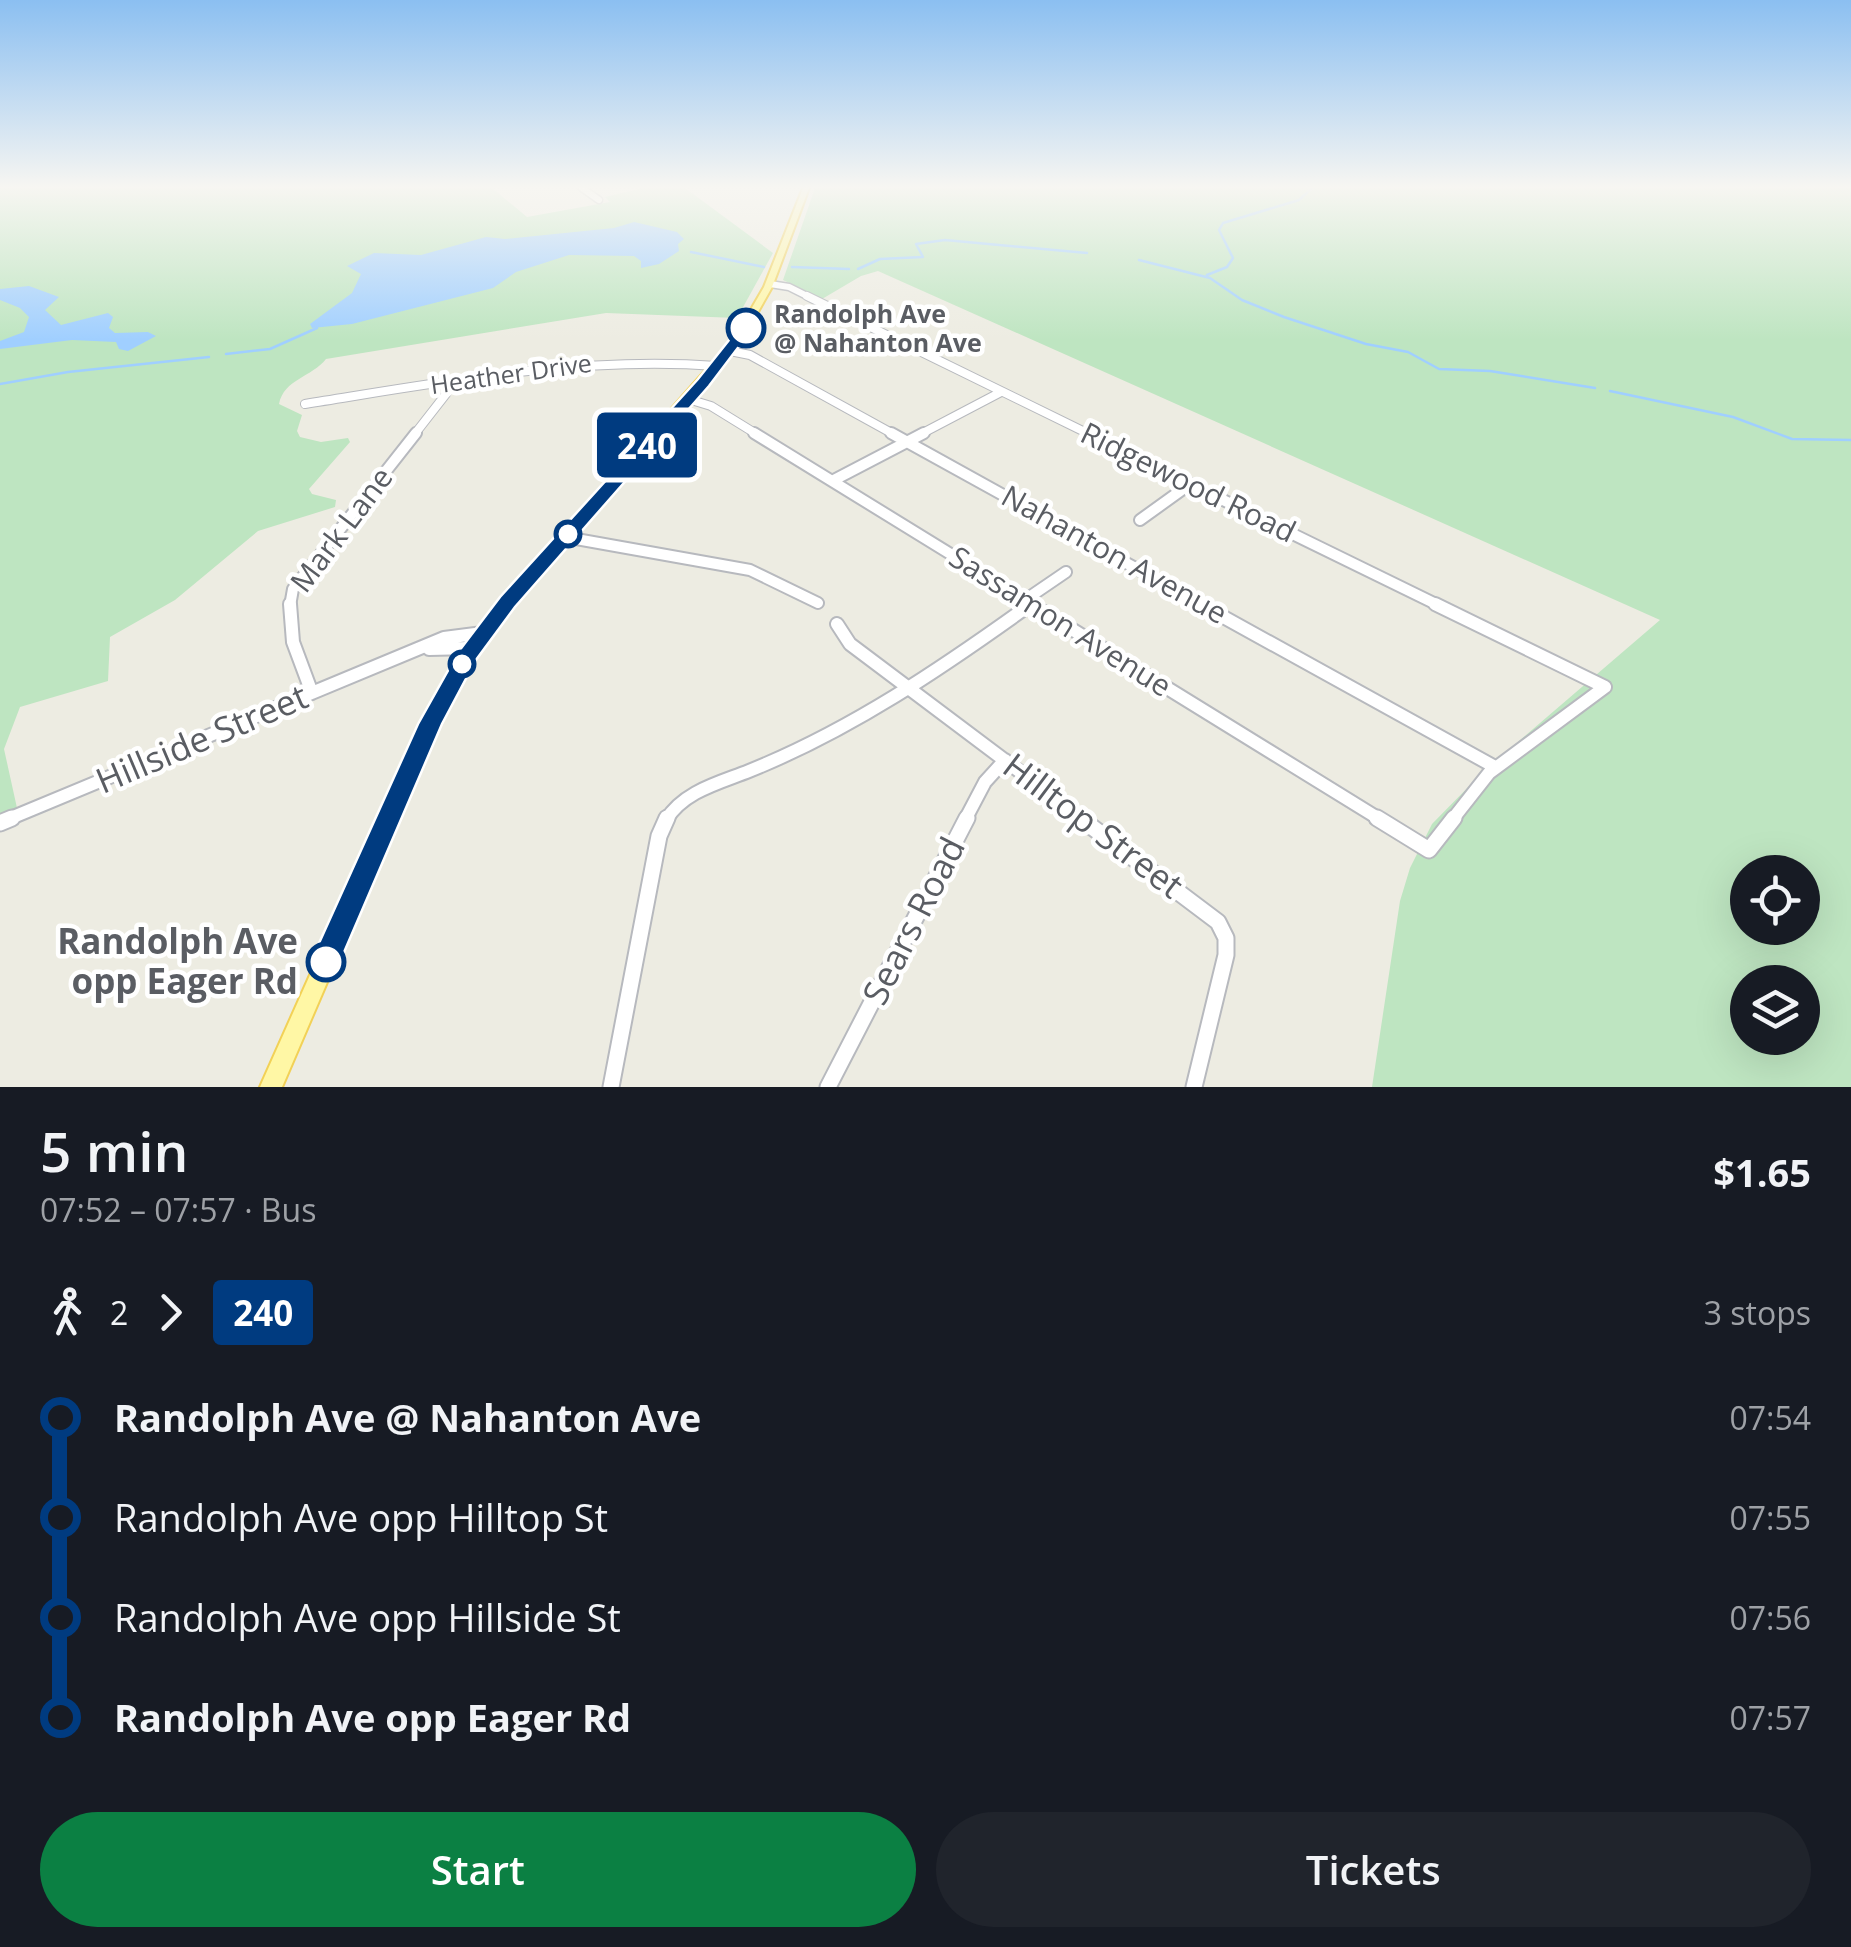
<!DOCTYPE html>
<meta charset="utf-8">
<style>
body{margin:0;font-family:"Open Sans",sans-serif;background:#20242c;color:#f1f3f6;height:100vh;display:flex;flex-direction:column;font-size:38px;white-space:nowrap}
*{box-sizing:border-box;margin:0}
p{font-size:32px;color:#9ea1a6}
.icon{flex:none;width:55px;height:55px;fill:none;stroke:currentColor;stroke-width:2;stroke-linecap:round;stroke-linejoin:round}
.map{position:relative;height:1087px;overflow:hidden}
.panel{display:flex;flex-direction:column;background:#171b24;flex:1}
.panel>*{flex:none}
.badge{padding:0 20px;border-radius:8px;font-size:35px;line-height:65px}
.controls{position:absolute;left:1730px;top:855px;display:grid;gap:20px}
.controls a{display:grid;place-items:center;width:90px;height:90px;border-radius:50%;background:#171b24;box-shadow:0 10px 40px #0002;font-size:50px}
.map>.badge{position:absolute;translate:-50% -50%;box-shadow:0 0 0 5px #fff}
.legs{display:flex;align-items:center;gap:15px;height:110px;padding:0 40px;font-size:32px}
.legs p{margin-inline-start:auto}
.overview{display:flex;align-items:center;justify-content:space-between;height:170px;padding:0 40px}
h1{font-size:55px;font-weight:600;line-height:75px}
.button{display:flex;gap:20px;margin-top:auto;padding:20px 40px}
.button a{flex:1;height:115px;border-radius:60px;background:#0b8043;color:#fff;font-size:40px;font-weight:600;line-height:115px;text-align:center}
.button a+a{background:#20242c;color:#f1f3f6}
ul{padding:0 40px;list-style:none}
li{display:flex;align-items:center;gap:35px;height:100px;font-size:38px}
li i{display:grid;place-items:center;width:15px;height:100%;margin:0 12px;background:currentColor}
li i::after{content:'';width:25px;height:25px;margin:-12px;border:8px solid;border-radius:50%;background:#171b24}
li p{margin-inline-start:auto}
li:first-child i{background:linear-gradient(#0000 50%,currentColor 0)}
li:last-child i{background:linear-gradient(currentColor 50%,#0000 0)}
.map>svg:first-child{display:block}
.green{fill:#bee5c1;fill-rule:evenodd}
.water{fill:#a0cfff}
.lines{fill:none;stroke-linecap:round;stroke-linejoin:round}
.stream{stroke:#a0cfff;stroke-width:2.5}
.minor-far4-casing{stroke:#b7b9be;stroke-width:9}
.minor-far3-casing{stroke:#b7b9be;stroke-width:10}
.minor-far2-casing{stroke:#b7b9be;stroke-width:14}
.minor-far1-casing{stroke:#b7b9be;stroke-width:16}
.minor-casing{stroke:#b7b9be;stroke-width:19}
.major-casing{stroke:#f2d157;stroke-width:4}
.minor-far4{stroke:#fff;stroke-width:6}
.minor-far3{stroke:#fff;stroke-width:8}
.minor-far2{stroke:#fff;stroke-width:10}
.minor-far1{stroke:#fff;stroke-width:12}
.minor{stroke:#fff;stroke-width:15}
.major{fill:#fff7a5;fill-rule:evenodd}
.line-1{fill:#003b80;stroke:#fff;stroke-width:2.5}
.stop-1-dot{fill:#fff;stroke:#003b80;stroke-width:5}
.labels{text-anchor:middle;stroke-width:9;stroke-linejoin:round;paint-order:stroke}
.far-stop-label{font-size:25px;font-weight:bold;fill:#5a5d63;stroke:#fff;text-anchor:start}
.far-street-label{font-size:25px;fill:#5a5d63;stroke:#fff}
.street-label{font-size:30px;fill:#5a5d63;stroke:#fff}
.near-street-label{font-size:35px;fill:#5a5d63;stroke:#fff}
.near-stop-label{font-size:35px;font-weight:bold;fill:#5a5d63;stroke:#fff;text-anchor:end}
</style>
<div class="map">
<svg width="1851" height="1087" viewBox="0 0 1851 1087">
<rect width="100%" height="100%" fill="#edece2"/>
<path class="green" d="M 0,188 L 492,188 L 527,217 L 610,202 L 605,197 L 643,188 L 685,188 L 773,253 L 737,318 L 606,313 L 326,359 C 312,377 284,379 279,404 L 302,415 L 297,431 L 300,437 L 321,442 L 348,438 L 350,442 L 309,489 L 312,494 L 336,500 L 335,507 L 258,531 L 175,600 L 110,637 L 108,681 L 20,707 L 4,749 L 17,808 L 0,815 Z
M 815,188 L 1851,188 L 1851,1087 L 1372,1087 L 1400,901 L 1410,868 L 1432,824 L 1484,771 L 1660,620 L 878,271 L 861,276 L 822,299 L 783,280 ZM 1748,872 L 1802,872 L 1802,928 L 1748,928 ZM 1748,982 L 1802,982 L 1802,1038 L 1748,1038 Z"/>
<path class="water" d="M 634,222 L 677,232 L 684,239 L 678,244 L 679,251 L 659,264 L 641,268 L 641,261 L 634,256 L 569,255 L 516,272 L 493,288 L 352,324 L 312,328 L 310,324 L 352,293 L 361,274 L 347,266 L 374,253 L 421,255 L 486,237 L 505,239 L 614,228 Z
M 29,286 L 59,297 L 45,310 L 61,325 L 108,313 L 113,317 L 109,328 L 115,333 L 148,332 L 156,336 L 128,351 L 119,349 L 116,342 L 72,340 L 0,349 L 0,341 L 24,332 L 29,317 L 20,308 L 0,300 L 0,289 Z"/>
<g class="lines">
<path class="stream" d="M 691,252 L 764,267
M 1139,260 L 1210,278 L 1242,300 L 1284,317 L 1366,344 L 1408,352 L 1439,369 L 1490,371 L 1595,388
M 792,267 L 849,269
M 858,269 L 880,259 L 923,257 L 916,244 L 945,240 L 1087,253
M 1207,275 L 1227,267 L 1233,258 L 1219,230 L 1223,223 L 1299,200 L 1312,188
M 226,354 L 270,349 L 317,328
M 0,384 L 68,372 L 209,357
M 1610,391 L 1733,417 L 1792,439 L 1851,440"/>
<g class="minor-far4-casing">
<path id="minor-far4" d="M 582,188 L 599,200
M 770,284 L 789,287 L 813,299"/>
</g>
<g class="minor-far3-casing">
<path id="minor-far3" d="M 807,296 L 1091,435
M 730,351 L 750,355 L 895,435
M 688,399 L 711,406 L 758,435
M 305,404 C 443,382 577,356 717,366
M 414,435 L 446,394 L 450,382
M 919,435 L 1001,392"/>
</g>
<g class="minor-far2-casing">
<path id="minor-far2" d="M 754,433 L 1035,606
M 891,433 L 1204,606
M 1086,433 L 1440,606
M 832,481 L 924,433
M 1140,520 L 1190,484
M 565,537 L 750,570 L 818,603
M 1025,600 L 1066,572
M 290,606 L 293,589 L 416,433
M 1028,606 L 1031,604"/>
</g>
<g class="minor-far1-casing">
<path id="minor-far1" d="M 290,604 L 293,642 L 312,693
M 1031,604 L 1381,820
M 1200,604 L 1495,767
M 1435,604 L 1605,687 L 1489,773 L 1452,820
M 837,624 L 850,644 L 1084,820
M 429,649 L 472,648
M 6,820 L 444,638 L 483,633
M 666,820 C 684,791 719,783 749,771 C 851,730 942,668 1031,604
M 965,820 L 985,782 L 1005,760"/>
</g>
<g class="minor-casing">
<path id="minor" d="M 1080,818 L 1218,922 L 1226,938 L 1226,955 L 1194,1087
M 1377,818 L 1429,850 L 1454,818
M 0,823 L 12,818
M 611,1087 L 659,836 L 667,818
M 828,1087 L 967,818"/>
</g>
<g class="major-casing">
<path id="major" d="M 803,188 L 809,188 L 772,287 L 742,340 L 499,621 L 465,671 L 438,724 L 282,1087 L 260,1087 L 422,724 L 454,665 L 489,615 L 735,337 L 764,287 Z"/>
</g>
<use href="#minor-far4" class="minor-far4"/>
<use href="#minor-far3" class="minor-far3"/>
<use href="#minor-far2" class="minor-far2"/>
<use href="#minor-far1" class="minor-far1"/>
<use href="#minor" class="minor"/>
<use href="#major" class="major"/>
</g>
<linearGradient id="sky" x2="0" y2="1"><stop stop-color="#8bbff1"/><stop offset="0.55" stop-color="#f7f6f2"/><stop offset="1" stop-color="#f7f6f2" stop-opacity="0"/></linearGradient>
<rect width="1851" height="340" fill="url(#sky)"/>
<path class="line-1" d="M 741,325 L 753,328 L 709,386 L 515,607 L 476,660 L 442,724 L 336,971 L 326,976 L 315,971 L 311,962 L 315,952 L 418,724 L 459,651 L 500,597 L 698,379 Z"/>
<g class="stop-1-dot">
<circle cx="746" cy="328" r="18"/>
<circle cx="568" cy="534" r="12"/>
<circle cx="462" cy="664" r="12"/>
<circle cx="326" cy="962" r="18"/>
</g>
<g class="labels">
<g class="far-stop-label">
<text x="774" y="323">Randolph Ave<tspan x="774" dy="29">@ Nahanton Ave</tspan></text>
</g>
<g class="far-street-label">
<text transform="translate(511 374) rotate(-8)" y="9">Heather Drive</text>
</g>
<g class="street-label">
<text transform="translate(1188 483) rotate(26)" y="10">Ridgewood Road</text>
<text transform="translate(342 530) rotate(-53)" y="10">Mark Lane</text>
<text transform="translate(1114 555) rotate(29)" y="10">Nahanton Avenue</text>
<text transform="translate(1060 622) rotate(32)" y="10">Sassamon Avenue</text>
</g>
<g class="near-street-label">
<text transform="translate(202 739) rotate(-23)" y="12">Hillside Street</text>
<text transform="translate(1093 826) rotate(37)" y="12">Hilltop Street</text>
<text transform="translate(914 921) rotate(-63)" y="12">Sears Road</text>
</g>
<g class="near-stop-label">
<text x="298" y="954">Randolph Ave<tspan x="298" dy="40">opp Eager Rd</tspan></text>
</g>
</g>
</svg>
<div class="controls">
<a><svg class="icon" aria-label="locate" viewBox="0 0 24 24"><circle cx="12" cy="12" r="6"/><path d="M12 2v4M12 18v4M2 12h4M18 12h4"/></svg></a>
<a><svg class="icon" aria-label="layers" viewBox="0 0 24 24"><path d="M12 4l9 5-9 5-9-5zM3 14l9 5 9-5"/></svg></a>
</div>
<b class="badge" style="left:647px;top:445px;background:#003b80;color:#fff">240</b>
</div>
<section class="panel">
<div class="overview"><div><h1>5 min</h1><p>07:52 – 07:57 · Bus</p></div><b>$1.65</b></div>
<div class="legs"><svg class="icon" aria-label="walk" viewBox="0 0 24 24"><circle cx="13" cy="4" r="2"/><path d="M13 8l-2 6 4 7M11 14l-3 7M7 12l3-4h3l4 4"/></svg>2<svg class="icon" aria-label="forward" viewBox="0 0 24 24"><path d="M9 5l7 7-7 7"/></svg><b class="badge" style="background:#003b80;color:#fff">240</b><p>3 stops</p></div>
<ul>
<li><i style="color:#003b80"></i><b>Randolph Ave @ Nahanton Ave</b><p>07:54</p></li>
<li><i style="color:#003b80"></i><span>Randolph Ave opp Hilltop St</span><p>07:55</p></li>
<li><i style="color:#003b80"></i><span>Randolph Ave opp Hillside St</span><p>07:56</p></li>
<li><i style="color:#003b80"></i><b>Randolph Ave opp Eager Rd</b><p>07:57</p></li>
</ul>
<div class="button"><a>Start</a><a>Tickets</a></div>
</section>
